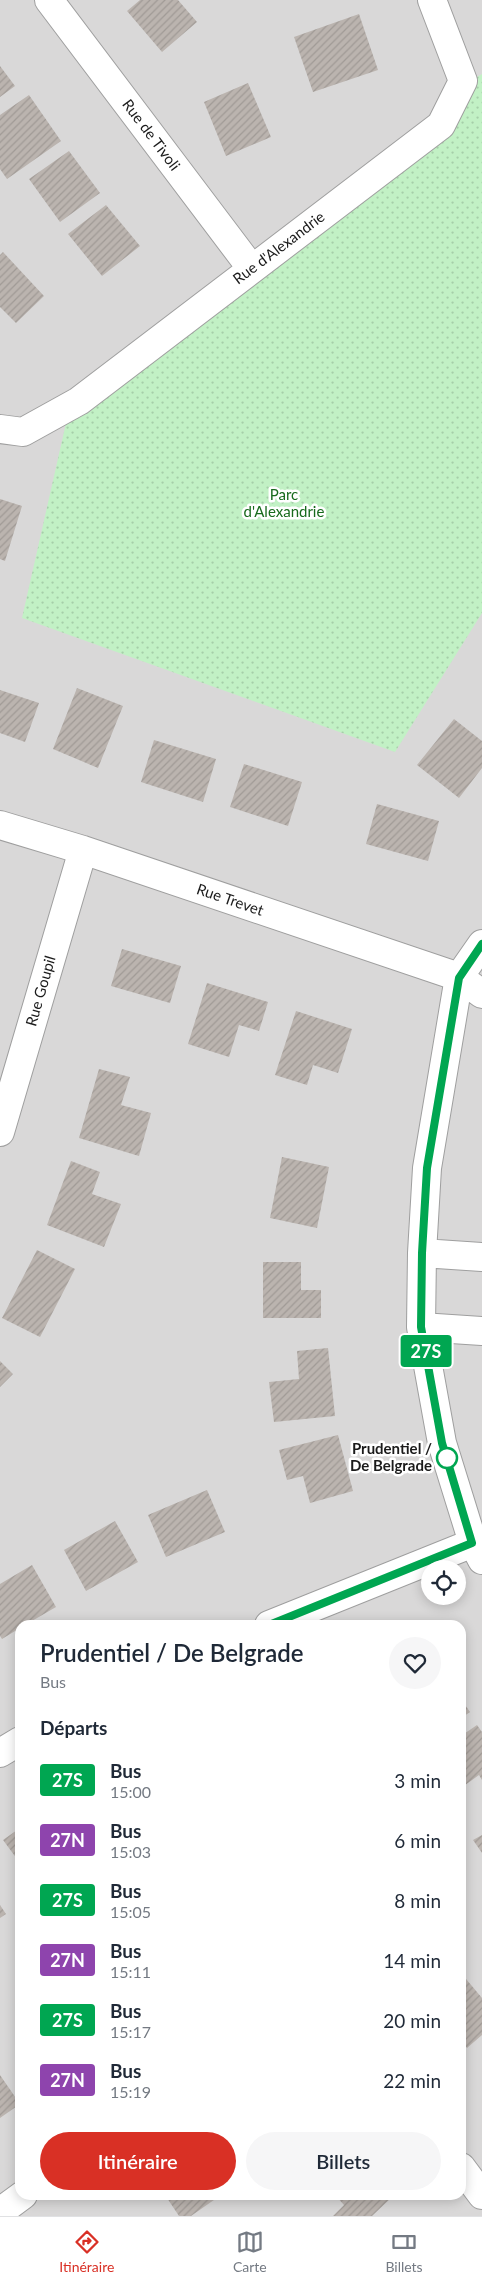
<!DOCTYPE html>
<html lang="fr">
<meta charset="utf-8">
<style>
body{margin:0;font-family:Lato,sans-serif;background:#f6f6f7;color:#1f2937;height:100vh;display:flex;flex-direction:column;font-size:19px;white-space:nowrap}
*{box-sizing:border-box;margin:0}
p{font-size:16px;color:#747a83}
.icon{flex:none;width:28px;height:28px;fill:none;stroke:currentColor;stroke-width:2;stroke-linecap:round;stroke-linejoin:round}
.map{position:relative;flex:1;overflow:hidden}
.details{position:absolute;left:15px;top:1620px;width:451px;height:580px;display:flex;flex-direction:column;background:#fff;border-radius:15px;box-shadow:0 2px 12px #0003}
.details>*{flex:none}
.badge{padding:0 10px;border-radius:4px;font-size:18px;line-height:32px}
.fabs{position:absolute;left:421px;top:1560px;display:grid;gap:10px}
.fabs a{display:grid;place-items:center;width:45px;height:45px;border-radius:50%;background:#fff;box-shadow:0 2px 12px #0003;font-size:25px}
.map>.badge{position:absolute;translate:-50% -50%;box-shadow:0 0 0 2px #fff}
h2{padding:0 25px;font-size:19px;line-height:45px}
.round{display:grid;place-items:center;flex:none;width:52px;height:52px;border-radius:26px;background:#f6f6f7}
.head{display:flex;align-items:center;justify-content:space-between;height:85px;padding:0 25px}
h1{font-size:24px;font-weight:600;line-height:38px}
.button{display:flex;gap:10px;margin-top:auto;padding:10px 25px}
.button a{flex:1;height:58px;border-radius:30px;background:#d93025;color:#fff;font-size:20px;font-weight:600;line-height:58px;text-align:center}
.button a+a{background:#f6f6f7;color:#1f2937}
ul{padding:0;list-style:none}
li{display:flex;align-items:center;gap:15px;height:60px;padding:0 25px}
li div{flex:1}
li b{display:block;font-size:19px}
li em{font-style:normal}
li .badge{min-width:55px;font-weight:700;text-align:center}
.tab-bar{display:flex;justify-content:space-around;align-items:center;height:70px;border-top:1px solid #e0e1e3;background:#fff;font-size:14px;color:#747a83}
.tab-bar a{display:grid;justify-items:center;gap:2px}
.tab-bar .current{color:#d93025}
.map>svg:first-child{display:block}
.residential{fill:#d9d8d8;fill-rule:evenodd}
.park{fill:url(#park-dots)}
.building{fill:url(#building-hatch)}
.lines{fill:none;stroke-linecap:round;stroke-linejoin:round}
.minor-casing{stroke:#9f9f9f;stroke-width:30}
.minor{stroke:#fff;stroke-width:28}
.line-casing{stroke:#fff;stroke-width:11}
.line{stroke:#00a651;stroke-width:8}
.stop-dot{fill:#fff;stroke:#00a651;stroke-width:2.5}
.labels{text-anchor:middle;stroke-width:5;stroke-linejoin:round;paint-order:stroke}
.street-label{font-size:15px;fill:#1b1b1b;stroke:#fff}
.park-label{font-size:15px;fill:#186a1d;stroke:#fff}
.stop-label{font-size:15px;font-weight:bold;fill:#1b1b1b;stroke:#fff;text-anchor:end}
</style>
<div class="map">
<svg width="482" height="2216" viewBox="0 0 482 2216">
<defs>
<pattern id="park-dots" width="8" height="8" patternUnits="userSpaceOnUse" patternTransform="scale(1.25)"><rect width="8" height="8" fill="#c2f1c5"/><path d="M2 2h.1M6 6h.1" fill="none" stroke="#a6cea9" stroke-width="1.8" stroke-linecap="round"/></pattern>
<pattern id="building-hatch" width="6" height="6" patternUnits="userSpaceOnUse" patternTransform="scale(1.25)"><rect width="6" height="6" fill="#bbb4af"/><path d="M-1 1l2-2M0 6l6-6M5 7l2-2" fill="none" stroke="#a09a96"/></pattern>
</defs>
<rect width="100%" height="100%" fill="#ebe8e1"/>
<path class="residential" d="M 0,0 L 482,0 L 482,2216 L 0,2216 ZM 430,1569 L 458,1569 L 458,1596 L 430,1596 ZM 20,1625 L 461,1625 L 461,2195 L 20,2195 Z"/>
<path class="park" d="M 482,74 L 482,613 L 395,752 L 22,618 L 66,423 L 441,135 L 472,80 Z"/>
<path class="building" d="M 140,0 L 178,0 L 197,22 L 162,52 L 127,11 Z
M 359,14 L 378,70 L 313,92 L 294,37 Z
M 0,66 L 15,86 L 0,97 Z
M 248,83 L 271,137 L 226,156 L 204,102 Z
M 29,95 L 61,141 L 7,179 L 0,169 L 0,115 Z
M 69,151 L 100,193 L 60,222 L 29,179 Z
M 106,205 L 140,246 L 102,276 L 68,234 Z
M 3,252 L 44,296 L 16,323 L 0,307 L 0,255 Z
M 0,499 L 22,506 L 5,561 L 0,559 Z
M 77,688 L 123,706 L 98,768 L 53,749 Z
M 0,690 L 39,703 L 25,742 L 0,733 Z
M 454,719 L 482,741 L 482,768 L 459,798 L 417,765 Z
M 154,740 L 216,759 L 203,802 L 141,782 Z
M 244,764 L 302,782 L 288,826 L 230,807 Z
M 377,804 L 439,821 L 428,861 L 366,844 Z
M 122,949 L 181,966 L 170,1003 L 111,986 Z
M 207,983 L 268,1002 L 259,1031 L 239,1025 L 229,1057 L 188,1044 Z
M 296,1011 L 352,1029 L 338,1073 L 313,1065 L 307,1085 L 275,1075 Z
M 99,1069 L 130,1077 L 121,1105 L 151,1113 L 139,1156 L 79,1138 Z
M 282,1157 L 329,1167 L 317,1228 L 270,1218 Z
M 71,1161 L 100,1172 L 92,1194 L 121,1204 L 104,1247 L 47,1225 Z
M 37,1250 L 75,1269 L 40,1337 L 2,1318 Z
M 263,1262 L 301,1262 L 301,1290 L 321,1290 L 321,1318 L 263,1318 Z
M 328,1348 L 335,1416 L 274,1422 L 269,1382 L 299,1379 L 297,1351 Z
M 0,1361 L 13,1374 L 0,1387 Z
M 338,1435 L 353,1491 L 310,1503 L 303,1476 L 287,1480 L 279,1450 Z
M 207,1490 L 225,1532 L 166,1557 L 148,1515 Z
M 115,1521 L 138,1562 L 86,1591 L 64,1550 Z
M 32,1565 L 56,1607 L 25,1625 L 20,1625 L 20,1628 L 2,1639 L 0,1636 L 0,1584 Z
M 461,1699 L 470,1712 L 461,1718 Z
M 477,1725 L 482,1732 L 482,1780 L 479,1775 L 461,1788 L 461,1736 Z
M 20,1828 L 20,1863 L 3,1840 Z
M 482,1835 L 482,1853 L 473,1840 Z
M 0,1905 L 6,1914 L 0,1918 Z
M 461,1973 L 482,1998 L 482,2035 L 467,2048 L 461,2041 Z
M 0,2075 L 20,2104 L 0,2118 Z
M 165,2195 L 221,2195 L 191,2216 L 179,2216 Z
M 335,2195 L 390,2195 L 392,2197 L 372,2216 L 333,2216 L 344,2205 Z"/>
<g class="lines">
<g class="minor-casing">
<path id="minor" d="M 49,0 L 252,269
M 0,429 L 23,432 L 79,401 L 441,125 L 463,81 L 432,0
M 0,825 L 83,850 L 459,977 L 482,994
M 482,944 L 459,977 L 427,1168 L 422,1253 L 421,1327 L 442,1443 L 473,1543 L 482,1560
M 0,1132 L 83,850
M 422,1253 L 482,1257
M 421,1327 L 482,1331
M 269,1625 L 473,1543
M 0,1753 L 20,1741
M 461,2167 L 482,2195
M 0,2212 L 23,2195"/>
</g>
<use href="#minor" class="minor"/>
</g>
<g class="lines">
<g class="line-casing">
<path id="line" d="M 269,1625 L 472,1543 L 442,1443 L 421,1327 L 422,1253 L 427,1168 L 459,978 L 482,944"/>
</g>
<use href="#line" class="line"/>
</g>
<circle class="stop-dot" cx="447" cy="1458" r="10"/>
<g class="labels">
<g class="street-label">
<text transform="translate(151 135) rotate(53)" y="5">Rue de Tivoli</text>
<text transform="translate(279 248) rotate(-37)" y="5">Rue d'Alexandrie</text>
<text transform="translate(230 900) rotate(19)" y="5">Rue Trevet</text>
<text transform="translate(41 991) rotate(-74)" y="5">Rue Goupil</text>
</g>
<g class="park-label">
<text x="284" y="500">Parc<tspan x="284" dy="17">d'Alexandrie</tspan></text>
</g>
<g class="stop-label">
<text x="432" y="1454">Prudentiel /<tspan x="432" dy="17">De Belgrade</tspan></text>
</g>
</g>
</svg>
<div class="fabs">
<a><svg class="icon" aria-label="locate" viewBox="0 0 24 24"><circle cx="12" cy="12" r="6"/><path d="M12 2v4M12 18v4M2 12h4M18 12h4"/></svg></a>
</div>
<b class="badge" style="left:426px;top:1351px;background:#00a651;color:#fff">27S</b>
<section class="details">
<div class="head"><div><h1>Prudentiel / De Belgrade</h1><p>Bus</p></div><a class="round"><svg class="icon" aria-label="heart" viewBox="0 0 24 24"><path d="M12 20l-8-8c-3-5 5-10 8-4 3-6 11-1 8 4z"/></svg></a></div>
<h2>Départs</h2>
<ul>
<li><span class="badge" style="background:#00a651;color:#fff">27S</span><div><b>Bus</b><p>15:00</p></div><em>3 min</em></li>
<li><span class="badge" style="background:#8e44ad;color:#fff">27N</span><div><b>Bus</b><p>15:03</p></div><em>6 min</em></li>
<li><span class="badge" style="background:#00a651;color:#fff">27S</span><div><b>Bus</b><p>15:05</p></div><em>8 min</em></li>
<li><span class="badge" style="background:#8e44ad;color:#fff">27N</span><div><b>Bus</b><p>15:11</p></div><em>14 min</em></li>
<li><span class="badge" style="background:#00a651;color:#fff">27S</span><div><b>Bus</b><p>15:17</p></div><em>20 min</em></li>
<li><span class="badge" style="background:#8e44ad;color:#fff">27N</span><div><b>Bus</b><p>15:19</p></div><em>22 min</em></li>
</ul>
<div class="button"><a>Itinéraire</a><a>Billets</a></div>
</section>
</div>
<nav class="tab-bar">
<a class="current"><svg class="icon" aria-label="directions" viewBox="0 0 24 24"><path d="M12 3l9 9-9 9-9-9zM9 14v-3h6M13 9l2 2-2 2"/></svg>Itinéraire</a>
<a><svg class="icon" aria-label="map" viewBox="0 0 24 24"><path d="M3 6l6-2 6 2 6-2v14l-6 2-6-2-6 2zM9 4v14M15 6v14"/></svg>Carte</a>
<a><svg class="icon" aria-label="tickets" viewBox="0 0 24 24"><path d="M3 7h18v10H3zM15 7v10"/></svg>Billets</a>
</nav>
